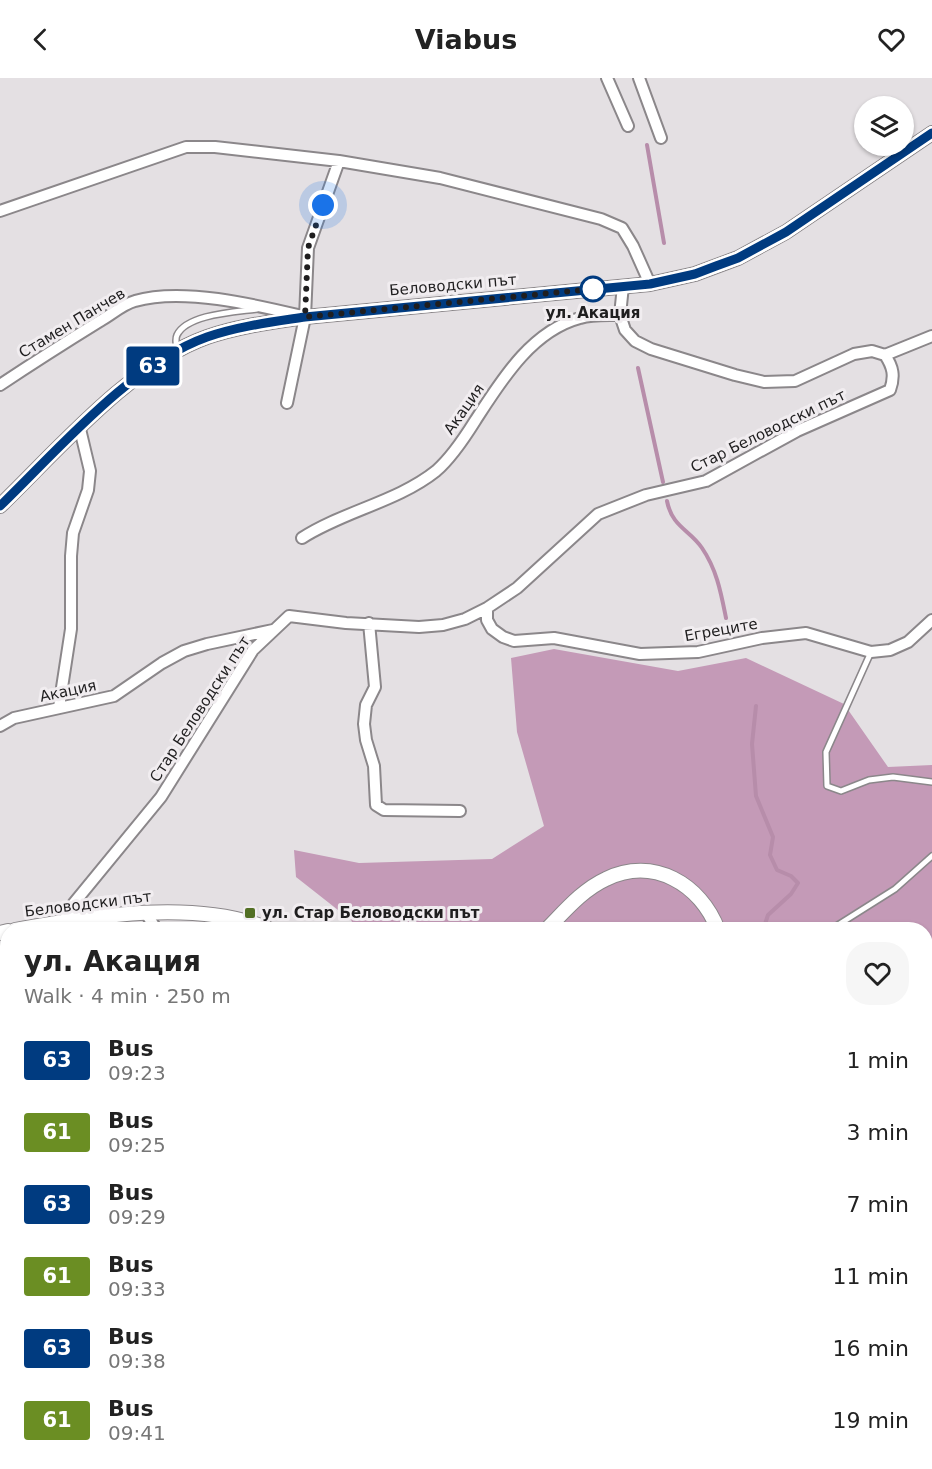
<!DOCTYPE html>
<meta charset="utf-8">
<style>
body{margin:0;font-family:"DejaVu Sans",sans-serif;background:#f6f6f6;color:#222;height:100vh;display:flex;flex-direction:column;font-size:22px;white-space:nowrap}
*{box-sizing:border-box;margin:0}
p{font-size:20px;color:#767676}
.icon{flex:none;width:33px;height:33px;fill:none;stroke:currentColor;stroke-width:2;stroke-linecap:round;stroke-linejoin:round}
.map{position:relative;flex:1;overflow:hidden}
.side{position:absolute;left:0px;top:844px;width:933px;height:548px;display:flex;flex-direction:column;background:#fff;border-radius:24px 24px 0 0;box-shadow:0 2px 4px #0004}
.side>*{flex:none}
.badge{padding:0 12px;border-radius:4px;font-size:21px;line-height:39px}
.controls{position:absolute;left:854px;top:18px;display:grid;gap:12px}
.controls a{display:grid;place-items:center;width:60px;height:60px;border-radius:50%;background:#fff;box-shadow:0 2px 4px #0004;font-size:30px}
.you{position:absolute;width:30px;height:30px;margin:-15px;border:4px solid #fff;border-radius:50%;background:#1a73e8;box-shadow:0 0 0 9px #1a73e833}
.map>.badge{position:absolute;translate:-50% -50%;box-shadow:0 0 0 3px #fff}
.round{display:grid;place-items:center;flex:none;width:63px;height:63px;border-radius:24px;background:#f6f6f6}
.overview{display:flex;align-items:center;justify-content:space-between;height:102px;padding:0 24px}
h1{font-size:28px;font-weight:700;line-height:45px}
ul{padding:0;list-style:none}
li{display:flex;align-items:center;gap:18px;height:72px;padding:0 24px}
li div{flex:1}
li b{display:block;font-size:22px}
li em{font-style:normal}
li .badge{min-width:66px;font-weight:700;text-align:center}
header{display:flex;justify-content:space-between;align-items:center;height:78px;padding:0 24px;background:#fff;font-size:27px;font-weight:700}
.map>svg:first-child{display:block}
.forest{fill:#c49ab7}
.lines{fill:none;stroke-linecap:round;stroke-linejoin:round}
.stream{stroke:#b78daa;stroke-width:4}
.service-casing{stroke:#8b878a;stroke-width:8}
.minor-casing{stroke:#8b878a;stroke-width:14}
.tertiary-casing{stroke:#8b878a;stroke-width:16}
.service{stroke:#fff;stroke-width:5}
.minor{stroke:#fff;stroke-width:10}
.tertiary{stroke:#fff;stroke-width:14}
.line-casing{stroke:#fff;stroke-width:14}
.line{stroke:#003b80;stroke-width:9}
.walk{stroke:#1f1e1f;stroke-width:6;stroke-dasharray:0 10.8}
.stop-dot{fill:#fff;stroke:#003b80;stroke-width:3}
.poi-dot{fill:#526f24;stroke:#f1edf0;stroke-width:2}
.labels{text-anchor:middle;stroke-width:6;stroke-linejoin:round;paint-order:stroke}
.street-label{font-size:15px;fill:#1f1e1f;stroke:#f1edf0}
.stop-label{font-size:15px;font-weight:bold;fill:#1f1e1f;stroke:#f1edf0}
.poi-label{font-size:15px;font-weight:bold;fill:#1f1e1f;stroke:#f1edf0;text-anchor:start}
</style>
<header><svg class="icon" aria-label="back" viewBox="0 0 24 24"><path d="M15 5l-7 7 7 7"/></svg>Viabus<svg class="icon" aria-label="heart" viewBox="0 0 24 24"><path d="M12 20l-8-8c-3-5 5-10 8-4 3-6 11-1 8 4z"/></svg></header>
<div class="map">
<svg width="932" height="1391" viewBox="0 0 932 1391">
<rect width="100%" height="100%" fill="#e4e0e3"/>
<path class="forest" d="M 554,571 L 678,593 L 746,580 L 844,626 L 888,689 L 932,687 L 932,1391 L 147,1391 L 141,1385 L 926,1384 L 926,852 L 348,852 L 352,843 L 296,799 L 294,772 L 359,785 L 492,781 L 544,748 L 517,654 L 511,580 Z"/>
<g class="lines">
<path class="stream" d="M 647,67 L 664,165
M 638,290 L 663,404
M 667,423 C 672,449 690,452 702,470 C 717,492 721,515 726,540
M 756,628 L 752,666 L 756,718 L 773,759 L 770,777 L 777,792 L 791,798 L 798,805 L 791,816 L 768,837 L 763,852
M 811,1384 L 812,1391"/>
<g class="service-casing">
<path id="service" d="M 177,271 C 176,266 175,261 177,257 C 187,236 236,234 257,231
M 871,574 L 826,674 L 827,708 L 841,713 L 869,702 L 893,699 L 932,704
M 830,852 L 895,811 L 932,778"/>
</g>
<g class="minor-casing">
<path id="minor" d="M 607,0 L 628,48
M 639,0 L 661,60
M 0,133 L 186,69 L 215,69 L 339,83 L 440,100 L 601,141 L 622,150 L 633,168 L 650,206
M 885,277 L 932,258
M 0,307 C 33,285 66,264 100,243 C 111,237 123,226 135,223 C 182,209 256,227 302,238
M 287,325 L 305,239 L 308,170 L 339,83
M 302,460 C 344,433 397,424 436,393 C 451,380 465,359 475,343 C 501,303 531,253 580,240 C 592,236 608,237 620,237 L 623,208
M 487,530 L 487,542 L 492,551 L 503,559 L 514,563 L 554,560 L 640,576 L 698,574 L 762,560 L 806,555 L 871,574 L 890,572 L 908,564 L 932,542
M 369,545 L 375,609 L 366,627 L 364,646 L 366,662 L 374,688 L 376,727 L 384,732 L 460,733
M 59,629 L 71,551 L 71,478 L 73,455 L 88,412 L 90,393 L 80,351
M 0,648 L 14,640 L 114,618 L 162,585 L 184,573 L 207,566 L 273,552
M 145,834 L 157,852
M 59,852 L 74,825 L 161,719 L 253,572 L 289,538 L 346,545 L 419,549 L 443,547 L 465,541 L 487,530 L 517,510 L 598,436 L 646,417 L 706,403 L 797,353 L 890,312 C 895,298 893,289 885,277 L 872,273 L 854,276 L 795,303 L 764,304 L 735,297 L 651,271 L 635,263 L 625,252 L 620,237
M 0,940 L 8,932
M 0,1072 L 8,1088"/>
</g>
<g class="tertiary-casing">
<path id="tertiary" d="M 0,428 C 58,372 131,286 207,259 C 239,248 272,244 305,239 L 650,206 L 695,196 L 738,180 L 786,154 L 932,55
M 15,852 C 92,838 197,820 271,852
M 546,852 C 564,834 582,812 606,801 C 653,778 701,806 718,852
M 0,855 L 8,853
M 0,1291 L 8,1285"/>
</g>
<use href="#service" class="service"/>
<use href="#minor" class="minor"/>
<use href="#tertiary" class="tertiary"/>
</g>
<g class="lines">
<g class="line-casing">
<path id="line" d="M 0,428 C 58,372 131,286 207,259 C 239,248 272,244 305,239 L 650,206 L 695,196 L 716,188 L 738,180 L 786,154 L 932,55"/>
</g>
<use href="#line" class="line"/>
<path class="walk" d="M 323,127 L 308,170 L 305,239 L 603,210 L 593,211"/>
</g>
<circle class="stop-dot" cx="593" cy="211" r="12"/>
<rect class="poi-dot" x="244" y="829" width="12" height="12" rx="3"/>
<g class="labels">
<g class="street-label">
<text transform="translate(453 207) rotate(-5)" y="5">Беловодски път</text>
<text transform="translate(72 245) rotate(-31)" y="5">Стамен Панчев</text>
<text transform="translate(464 331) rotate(-55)" y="5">Акация</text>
<text transform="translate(768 353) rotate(-26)" y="5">Стар Беловодски път</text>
<text transform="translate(721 552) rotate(-10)" y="5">Егреците</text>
<text transform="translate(68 613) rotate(-12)" y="5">Акация</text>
<text transform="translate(200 631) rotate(-57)" y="5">Стар Беловодски път</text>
<text transform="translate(88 826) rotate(-7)" y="5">Беловодски път</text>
</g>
<g class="stop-label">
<text x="593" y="240">ул. Акация</text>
</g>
<g class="poi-label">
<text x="262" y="840">ул. Стар Беловодски път</text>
</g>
</g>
</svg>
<div class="controls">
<a><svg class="icon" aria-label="layers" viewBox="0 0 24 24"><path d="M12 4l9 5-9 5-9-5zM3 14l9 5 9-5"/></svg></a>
</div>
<div class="you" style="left:323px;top:127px"></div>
<b class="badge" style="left:153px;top:288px;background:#003b80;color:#fff">63</b>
<section class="side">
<div class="overview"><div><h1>ул. Акация</h1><p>Walk · 4 min · 250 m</p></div><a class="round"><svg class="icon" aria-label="heart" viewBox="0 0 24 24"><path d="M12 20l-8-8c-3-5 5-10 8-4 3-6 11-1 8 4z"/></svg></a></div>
<ul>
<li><span class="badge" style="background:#003b80;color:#fff">63</span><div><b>Bus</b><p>09:23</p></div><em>1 min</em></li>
<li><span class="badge" style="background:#6b8e23;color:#fff">61</span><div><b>Bus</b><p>09:25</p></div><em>3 min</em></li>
<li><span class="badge" style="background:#003b80;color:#fff">63</span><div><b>Bus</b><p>09:29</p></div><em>7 min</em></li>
<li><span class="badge" style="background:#6b8e23;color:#fff">61</span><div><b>Bus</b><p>09:33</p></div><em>11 min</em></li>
<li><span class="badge" style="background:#003b80;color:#fff">63</span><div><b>Bus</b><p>09:38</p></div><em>16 min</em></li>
<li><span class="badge" style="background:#6b8e23;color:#fff">61</span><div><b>Bus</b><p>09:41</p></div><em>19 min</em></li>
</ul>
</section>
</div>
